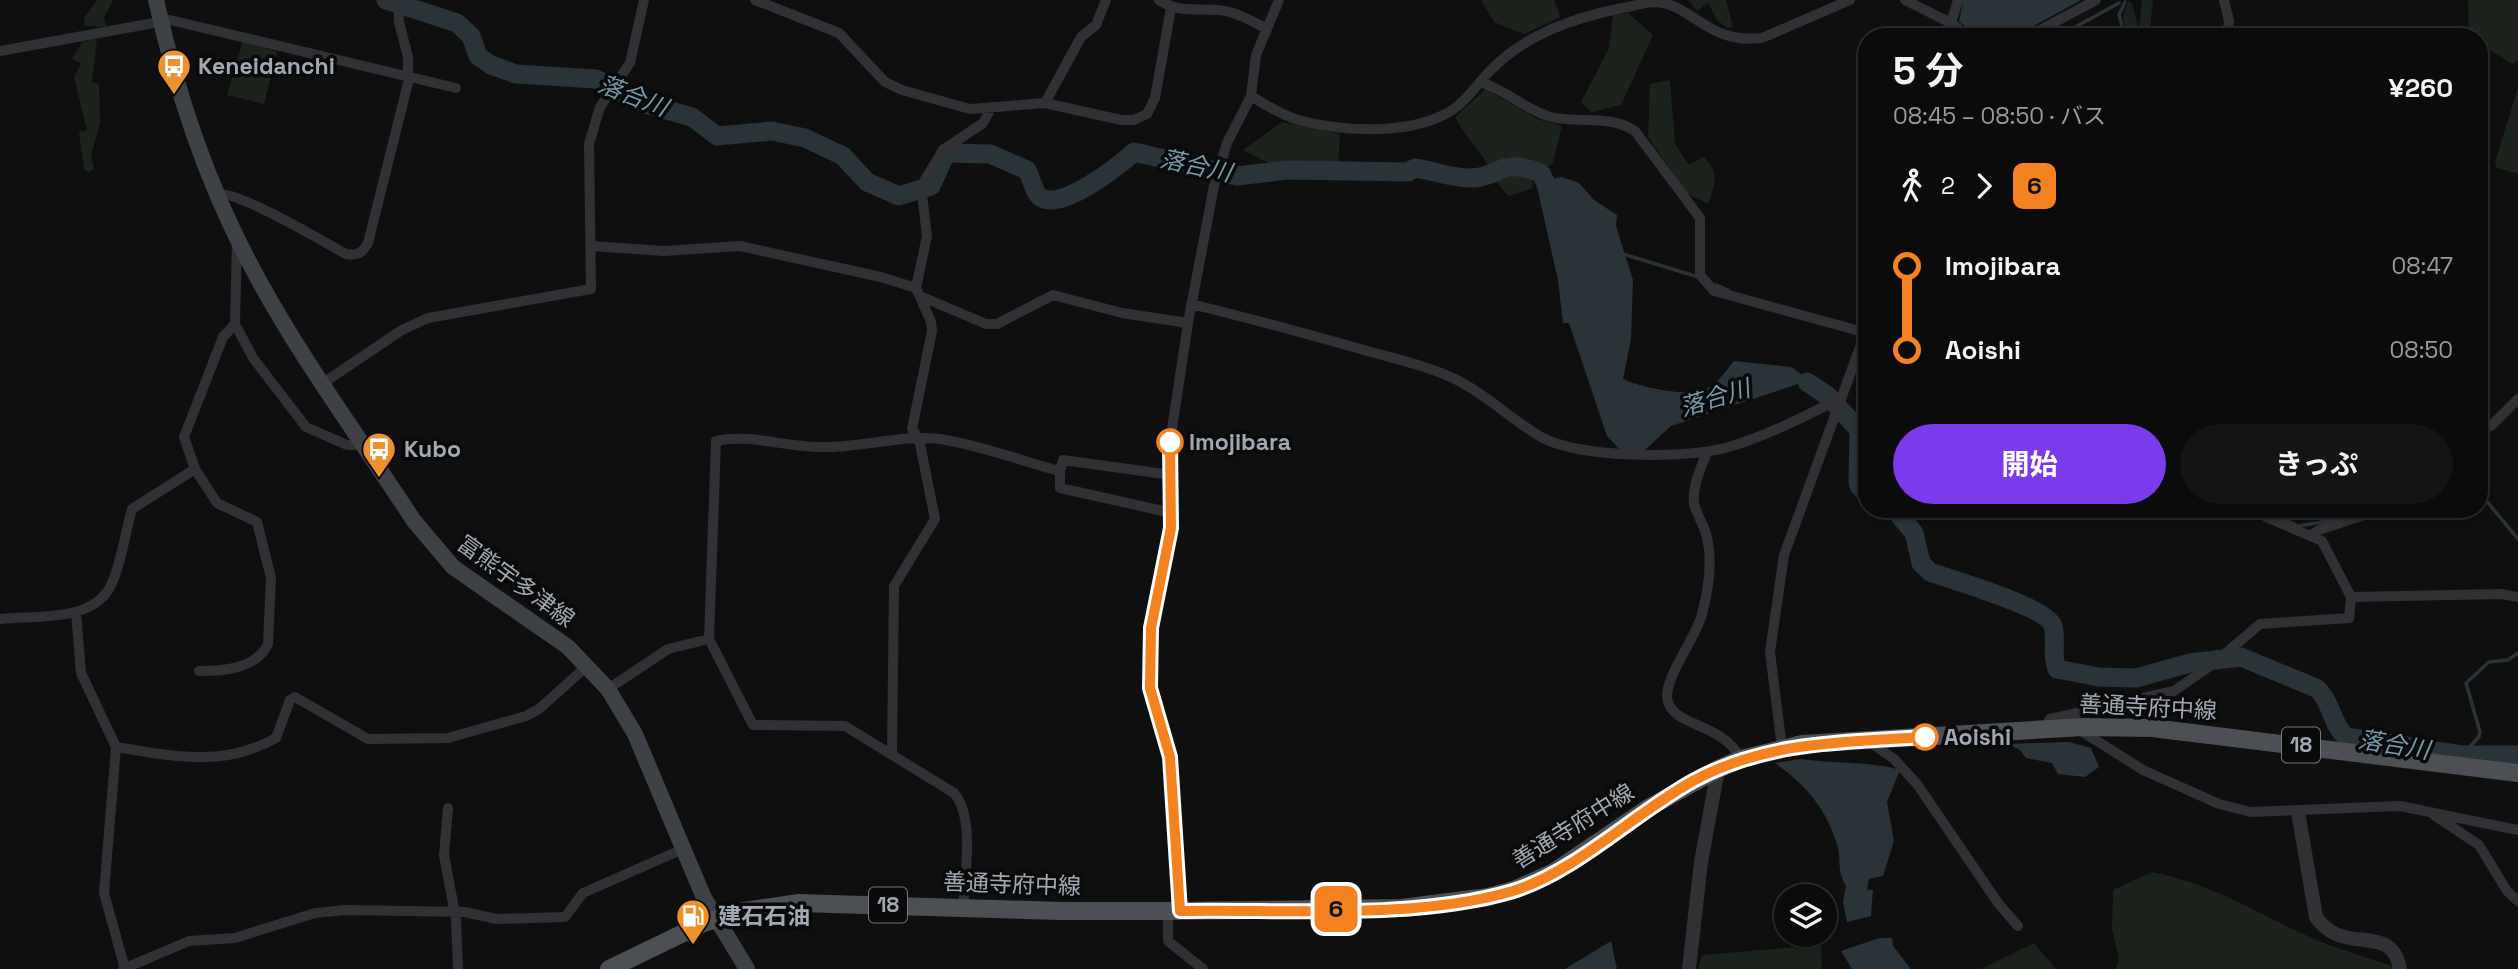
<!DOCTYPE html>
<html lang="ja">
<meta charset="utf-8">
<style>
body{margin:0;font-family:"Space Grotesk","Noto Sans JP",sans-serif;background:#141415;color:#f1f3f6;height:100vh;display:flex;flex-direction:column;font-size:26px;white-space:nowrap}
*{box-sizing:border-box;margin:0}
p{font-size:23px;color:#9a9b9d}
.icon{flex:none;width:38px;height:38px;fill:none;stroke:currentColor;stroke-width:2;stroke-linecap:round;stroke-linejoin:round}
.map{position:relative;flex:1;overflow:hidden}
.details{position:absolute;left:1858px;top:28px;width:630px;height:490px;display:flex;flex-direction:column;background:#0b0b0c;border-radius:28px;box-shadow:0 2px 5px #0004,0 0 0 2px #2b2b2d}
.details>*{flex:none}
.badge{padding:0 14px;border-radius:10px;font-size:24px;line-height:46px}
.fabs{position:absolute;left:1774px;top:884px;display:grid;gap:14px}
.fabs a{display:grid;place-items:center;width:63px;height:63px;border-radius:50%;background:#0b0b0c;box-shadow:0 2px 5px #0004,0 0 0 2px #2b2b2d;font-size:35px}
.map>.badge{position:absolute;translate:-50% -50%;box-shadow:0 0 0 4px #fff}
.legs{display:flex;align-items:center;gap:10px;height:77px;padding:0 35px;font-size:23px}
.legs p{margin-inline-start:auto}
.overview{display:flex;align-items:center;justify-content:space-between;height:119px;padding:0 35px}
h1{font-size:38px;font-weight:700;line-height:52px}
.cta{display:flex;gap:14px;margin-top:auto;padding:14px 35px}
.cta a{flex:1;height:80px;border-radius:42px;background:#7c3aed;color:#fff;font-size:28px;font-weight:700;line-height:80px;text-align:center}
.cta a+a{background:#141415;color:#f1f3f6}
ul{padding:0 35px;list-style:none}
li{display:flex;align-items:center;gap:24px;height:84px;font-size:26px}
li i{display:grid;place-items:center;width:10px;height:100%;margin:0 9px;background:currentColor}
li i::after{content:'';width:18px;height:18px;margin:-9px;border:5px solid;border-radius:50%;background:#0b0b0c}
li p{margin-inline-start:auto}
li:first-child i{background:linear-gradient(#0000 50%,currentColor 0)}
li:last-child i{background:linear-gradient(currentColor 50%,#0000 0)}
.map>svg:first-child{display:block}
.green{fill:#1b231c}
.water{fill:#293338}
.lines{fill:none;stroke-linecap:round;stroke-linejoin:round}
.stream{stroke:#293338;stroke-width:3.5}
.river{stroke:#293338;stroke-width:19}
.minor{stroke:#303135;stroke-width:10}
.tertiary{stroke:#303135;stroke-width:14}
.secondary{stroke:#3e4145;stroke-width:16}
.primary{stroke:#4c4f54;stroke-width:18}
.line-1-casing{stroke:#fff;stroke-width:16}
.line-1{stroke:#f58220;stroke-width:10}
.stop-1-dot{fill:#fff;stroke:#f58220;stroke-width:3.5}
.labels{text-anchor:middle;stroke-width:7;stroke-linejoin:round;paint-order:stroke}
.shield{fill:#0a0a0b;stroke:#73797f;stroke-width:2}
.shield-label{font-size:21px;font-weight:bold;fill:#a0a8b1}
.poi-label{font-size:23px;font-weight:bold;fill:#a0a8b1;stroke:#0a0a0b;text-anchor:start}
.stop-label{font-size:23px;font-weight:bold;fill:#a0a8b1;stroke:#0a0a0b;text-anchor:start}
.street-label{font-size:23px;fill:#a0a8b1;stroke:#0a0a0b}
.water-label{font-size:24px;font-style:italic;fill:#779aac;stroke:#0a0a0b}
</style>
<div class="map">
<svg width="2518" height="969" viewBox="0 0 2518 969">
<rect width="100%" height="100%" fill="#0f0f10"/>
<path class="green" d="M 97,0 L 113,0 L 104,17 L 106,27 L 85,26 L 84,18 Z
M 1481,0 L 1554,0 L 1560,17 L 1524,34 L 1494,22 Z
M 1688,0 L 1726,0 L 1733,27 L 1727,28 L 1717,20 L 1708,3 L 1697,11 Z
M 2142,0 L 2153,0 L 2150,30 L 2145,37 L 2127,37 L 2123,16 L 2128,1 L 2132,4 L 2139,30 Z
M 2468,0 L 2518,0 L 2518,60 L 2512,64 L 2480,44 L 2480,37 L 2469,37 Z
M 1628,13 L 1653,35 L 1621,105 L 1591,112 L 1581,102 L 1609,48 L 1613,15 Z
M 97,39 L 92,82 L 99,84 L 100,123 L 91,155 L 94,169 L 89,172 L 84,169 L 79,132 L 87,130 L 74,77 L 81,63 L 72,59 L 82,42 Z
M 243,41 L 277,52 L 264,104 L 227,95 Z
M 1670,80 L 1675,144 L 1689,165 L 1704,157 C 1720,173 1715,184 1708,204 L 1686,193 L 1648,137 L 1650,84 Z
M 2518,88 L 2518,174 L 2497,168 L 2495,162 Z
M 1486,89 L 1537,119 L 1562,126 L 1552,165 L 1543,167 L 1532,179 L 1533,188 L 1509,196 C 1493,181 1492,171 1481,154 C 1471,141 1463,132 1455,117 Z
M 1282,122 L 1340,134 L 1338,166 L 1273,165 L 1243,150 Z
M 2152,872 C 2217,885 2261,916 2319,941 C 2346,952 2374,959 2400,969 L 2116,969 L 2119,957 L 2112,929 L 2113,890 Z
M 2034,943 L 2056,969 L 1981,969 Z
M 1821,945 L 1822,969 L 1698,969 L 1702,955 Z"/>
<path class="water" d="M 1963,0 L 2081,0 L 2014,37 L 1981,37 L 1959,22 Z
M 1543,172 L 1551,179 L 1562,177 L 1579,183 L 1594,200 L 1617,215 L 1616,226 L 1633,280 L 1631,339 L 1623,379 C 1639,387 1691,398 1706,389 C 1718,383 1725,372 1734,361 L 1791,367 L 1831,395 L 1820,403 L 1805,386 L 1798,384 L 1671,426 L 1645,450 L 1620,450 L 1607,436 L 1569,323 L 1563,323 L 1558,280 L 1535,178 Z
M 2069,742 L 2091,748 L 2099,767 L 2085,777 L 2058,774 L 2052,763 L 2026,758 L 2019,749 L 2004,744 Z
M 1801,759 C 1831,764 1873,761 1900,770 L 1887,802 L 1894,841 L 1883,876 L 1869,879 L 1867,890 L 1873,890 L 1871,916 L 1847,922 L 1843,902 L 1846,886 C 1836,868 1842,862 1837,844 C 1826,808 1805,784 1775,763 Z
M 1879,938 L 1892,938 L 1893,946 L 1911,969 L 1852,969 L 1841,951 Z
M 1611,941 L 1617,969 L 1565,969 Z"/>
<g class="lines">
<path class="stream" d="M 2125,2 L 2119,15 L 2125,37
M 2057,37 L 2119,3
M 1623,254 L 1695,276
M 1716,285 L 1728,290
M 1857,326 L 1861,327 L 1867,313
M 1859,430 L 1867,428
M 2480,493 L 2518,539
M 2277,517 L 2299,526 L 2333,520
M 2462,755 L 2479,737 L 2480,732 L 2466,683 L 2489,662 L 2508,660 L 2518,653"/>
<path class="river" d="M 386,0 L 457,23 L 471,36 L 478,56 L 491,65 L 516,74 L 596,79 L 642,103 L 692,117 L 717,136 L 772,131 L 805,138 L 843,156 L 867,182 L 899,196 L 931,186 L 946,153 L 990,154 L 1027,170 C 1031,177 1033,189 1038,195 C 1056,216 1120,165 1134,152 L 1237,176 L 1288,170 L 1408,172 L 1415,168 C 1432,170 1454,179 1471,178 C 1503,177 1498,157 1541,173 L 1551,195
M 1807,382 L 1828,396 L 1859,430 L 1858,481 L 1859,486 L 1867,494
M 1894,509 L 1914,533 L 1921,563 L 1930,572 C 1952,580 2047,607 2053,626 C 2057,641 2051,655 2057,669 L 2099,677 L 2136,678 L 2190,663 L 2241,657 L 2316,688 C 2332,701 2331,724 2346,737 L 2462,755 L 2518,755"/>
<path class="minor" d="M 755,0 L 839,33 L 885,82 L 902,90 L 970,109 L 1045,103 L 1121,120 L 1134,120 L 1147,114 L 1155,98 L 1171,8
M 1159,0 C 1178,13 1197,8 1218,10 C 1234,11 1252,21 1265,28
M 1905,0 L 1951,23 L 1969,37
M 2224,0 L 2229,21 L 2227,37
M 1951,23 L 1958,0
M 2027,37 L 2096,0
M 0,51 L 170,20 L 456,88
M 1483,83 C 1507,91 1526,110 1551,117 C 1580,124 1609,114 1635,131 L 1700,218 L 1700,275 L 1714,291 L 1867,333
M 1251,96 C 1266,105 1281,115 1298,120 C 1344,132 1413,136 1454,109 C 1469,98 1477,84 1490,71 C 1526,34 1573,18 1622,8 C 1632,7 1644,2 1654,2 C 1692,3 1707,45 1762,38 L 1850,0
M 1045,103 L 1081,37 L 1096,25 L 1106,0
M 217,194 C 239,191 322,241 346,254 C 358,256 362,253 368,243 L 408,83 L 408,57 L 399,22 L 398,0
M 237,239 L 235,324 L 253,358 L 306,427 L 347,445 L 355,445 L 359,438
M 592,246 L 664,251 L 740,246 L 881,277 L 916,288
M 920,296 L 986,324 L 997,324 L 1053,295 L 1122,313 L 1188,323
M 1191,304 C 1252,319 1312,335 1371,352 C 1400,360 1431,367 1457,380 C 1487,395 1512,420 1541,437 C 1580,458 1682,459 1725,448 C 1765,437 1805,417 1842,397
M 323,383 L 402,330 L 428,318 L 591,289 L 589,144 L 600,107 L 630,63 L 644,0
M 2480,431 L 2492,425 L 2518,399
M 1707,452 C 1701,468 1692,486 1694,503 C 1696,514 1703,523 1706,534 C 1713,559 1709,588 1702,614 C 1697,637 1661,681 1668,702 C 1677,728 1721,722 1741,759
M 195,469 L 217,503 L 257,522 L 271,578 L 268,644 C 256,669 224,671 199,671
M 1060,471 L 1063,460 L 1171,475
M 2313,534 L 2319,530 L 2382,509
M 2351,597 L 2501,594 L 2518,597
M 76,612 L 81,673 L 116,747 L 104,893 L 125,969
M 0,619 C 37,615 95,623 112,583 C 122,560 125,533 132,509 L 195,469 L 184,437 L 223,337 L 235,324
M 608,689 L 668,649 L 709,639
M 2044,729 L 2050,719 L 2174,691 L 2213,664 L 2260,624 L 2349,618 L 2351,597 L 2322,541 L 2266,517 L 2258,509
M 2078,729 L 2143,770 L 2219,804 L 2251,812 L 2400,806 L 2518,830
M 1867,740 L 1894,759 L 1917,784 L 1998,903 L 2018,926
M 116,747 C 173,756 222,768 276,738 L 290,700 L 295,697 L 368,739 L 448,738 L 526,716 L 539,709 L 588,665
M 1782,748 L 1770,652 L 1784,555 L 1867,328
M 892,752 L 894,586 L 935,519 L 919,439 L 912,429 L 932,331 L 931,322 L 916,288 L 927,236 L 921,186 L 943,150 L 983,123 L 991,108
M 448,808 L 444,855 L 456,919 L 458,969
M 2434,815 L 2479,845 L 2507,891 L 2518,901
M 963,907 C 965,876 975,817 954,793 L 845,726 L 753,725 L 709,639 L 716,441 C 748,434 783,446 817,447 C 858,449 902,434 940,439 C 980,445 1021,461 1060,471 L 1060,488 L 1172,513
M 1180,910 L 1170,757 L 1150,688 L 1151,628 L 1169,542 L 1170,442 L 1188,323 L 1214,186 L 1227,143 L 1251,96 L 1256,55 L 1279,0
M 1168,911 L 1168,941 L 1203,969
M 123,969 L 189,941 L 235,938 L 315,913 L 346,910 L 464,912 L 497,919 L 565,917 L 583,893 L 683,849"/>
<path class="tertiary" d="M 2298,812 L 2316,917 C 2344,958 2391,920 2400,969
M 1689,969 L 1701,862 L 1718,769"/>
<path class="secondary" d="M 156,0 C 176,90 205,178 248,260 C 295,351 358,435 414,521 L 453,567 L 568,647 L 608,689 L 635,734 L 704,898 L 747,969"/>
<path class="primary" d="M 609,969 L 704,923 L 743,911 L 799,903 L 1061,911 L 1168,911 L 1401,908 L 1488,897 L 1514,890 L 1554,872 L 1650,807 L 1718,769 L 1741,759 L 1802,744 L 2083,727 L 2152,728 L 2518,773"/>
</g>
<g class="lines">
<g class="line-1-casing">
<path id="line-1" d="M 1170,442 L 1171,528 L 1151,628 L 1150,688 L 1170,757 L 1180,911 C 1283,909 1415,920 1513,891 C 1575,872 1635,813 1693,781 C 1766,741 1845,742 1925,737"/>
</g>
<use href="#line-1" class="line-1"/>
</g>
<defs>
<g id="bus-pin" transform="scale(1.75)"><path d="M0 17L-7.5 6A9.5 9.5 0 1 1 7.5 6Z" fill="#ec912b" stroke="#0a0a0b"/><path d="M-5-6H5V4H4V6H2V4H-2V6H-4V4H-5ZM-3.5-4V0h7V-4ZM-3.5 1.2v1.5H-2V1.2ZM2 1.2v1.5H3.5V1.2Z" fill="#fff"/></g>
<g id="fuel-pin" transform="scale(1.75)"><path d="M0 17L-7.5 6A9.5 9.5 0 1 1 7.5 6Z" fill="#ec912b" stroke="#0a0a0b"/><path d="M-5.5-6h7V0h2V4h1.3V-2.5L3-4.5l.8-.8L6-3V5H2.5V1h-1V6h-7ZM-4.2-4.7v3.2H.2V-4.7Z" fill="#fff"/></g>
</defs>
<g fill-rule="evenodd">
<use href="#bus-pin" x="174" y="66"/>
<use href="#bus-pin" x="379" y="449"/>
<use href="#fuel-pin" x="693" y="916"/>
</g>
<g class="stop-1-dot">
<circle cx="1170" cy="442" r="12"/>
<circle cx="1925" cy="737" r="12"/>
</g>
<g class="labels">
<g class="shield">
<rect x="2282" y="727.5" width="38" height="35" rx="5"/>
<rect x="869" y="887.5" width="38" height="35" rx="5"/>
</g>
<g class="shield-label">
<text x="2301" y="752">18</text>
<text x="888" y="912">18</text>
</g>
<g class="poi-label">
<text x="198" y="74">Keneidanchi</text>
<text x="404" y="457">Kubo</text>
<text x="718" y="924">建石石油</text>
</g>
<g class="stop-label">
<text x="1189" y="450">Imojibara</text>
<text x="1944" y="745">Aoishi</text>
</g>
<g class="street-label">
<text transform="translate(516 581) rotate(36)" y="8">富熊宇多津線</text>
<text transform="translate(2148 707) rotate(3)" y="8">善通寺府中線</text>
<text transform="translate(1573 826) rotate(-32)" y="8">善通寺府中線</text>
<text transform="translate(1012 884) rotate(2)" y="8">善通寺府中線</text>
</g>
<g class="water-label">
<text transform="translate(633 96) rotate(21)" y="8">落合川</text>
<text transform="translate(1196 166) rotate(12)" y="8">落合川</text>
<text transform="translate(1715 398) rotate(-17)" y="8">落合川</text>
<text transform="translate(2394 745) rotate(9)" y="8">落合川</text>
</g>
</g>
</svg>
<div class="fabs">
<a><svg class="icon" aria-label="layers" viewBox="0 0 24 24"><path d="M12 4l9 5-9 5-9-5zM3 14l9 5 9-5"/></svg></a>
</div>
<b class="badge" style="left:1336px;top:909px;background:#f58220;color:#111">6</b>
<section class="details">
<div class="overview"><div><h1>5 分</h1><p>08:45 – 08:50 · バス</p></div><b>¥260</b></div>
<div class="legs"><svg class="icon" aria-label="walk" viewBox="0 0 24 24"><circle cx="13" cy="4" r="2"/><path d="M13 8l-2 6 4 7M11 14l-3 7M7 12l3-4h3l4 4"/></svg>2<svg class="icon" aria-label="forward" viewBox="0 0 24 24"><path d="M9 5l7 7-7 7"/></svg><b class="badge" style="background:#f58220;color:#111">6</b></div>
<ul>
<li><i style="color:#f58220"></i><b>Imojibara</b><p>08:47</p></li>
<li><i style="color:#f58220"></i><b>Aoishi</b><p>08:50</p></li>
</ul>
<div class="cta"><a>開始</a><a>きっぷ</a></div>
</section>
</div>
